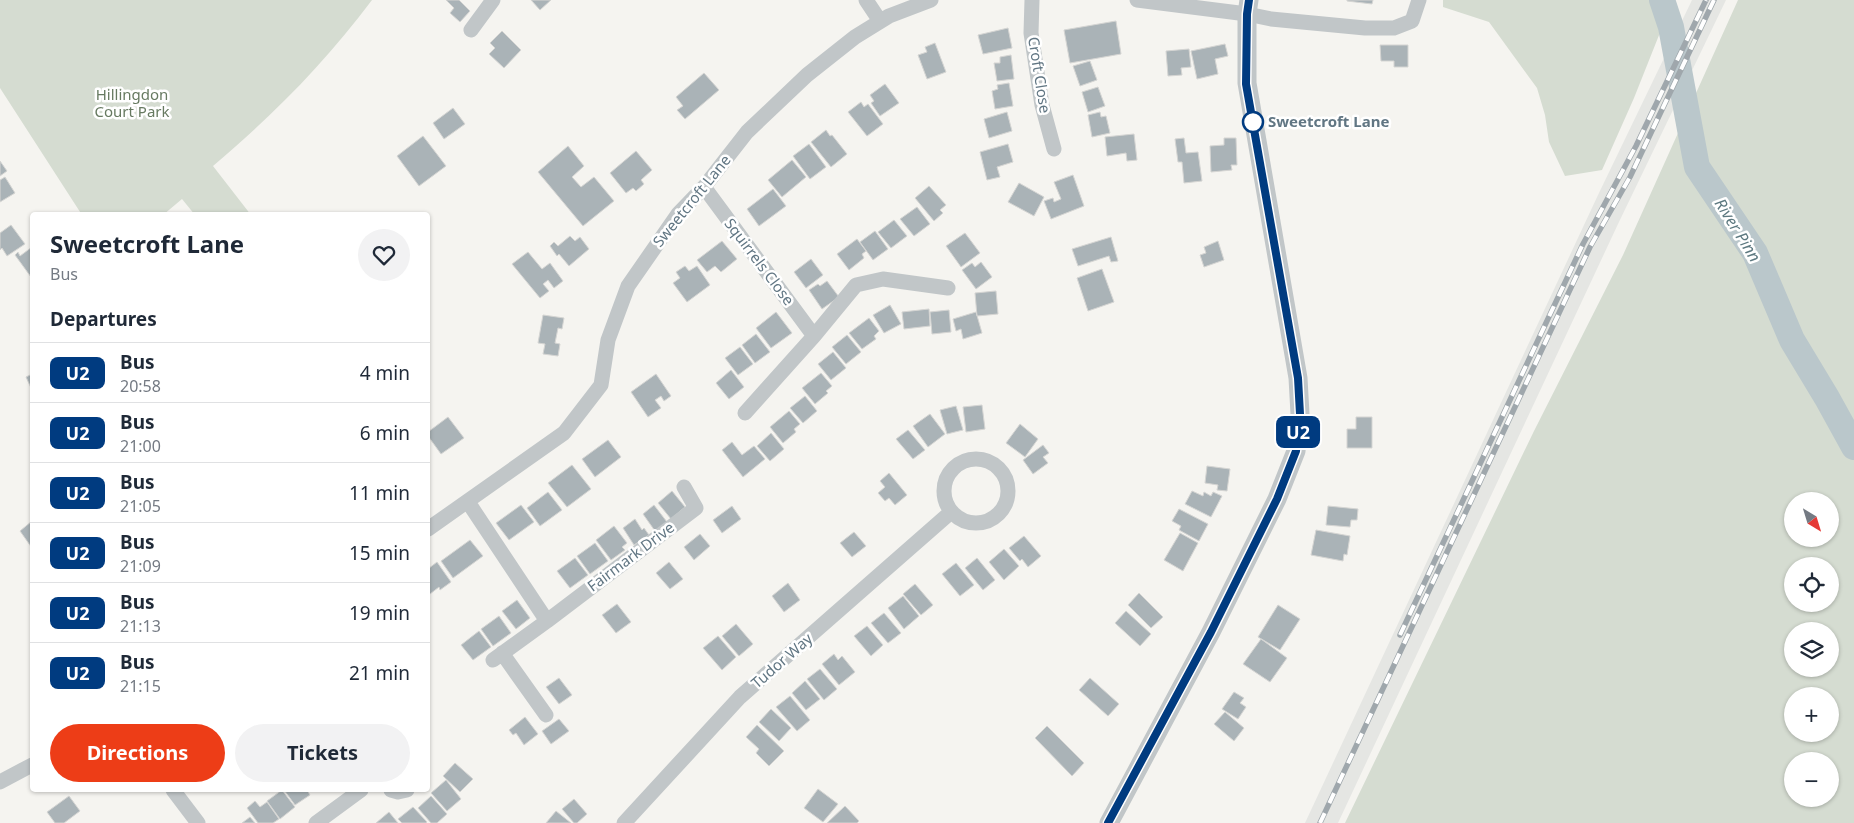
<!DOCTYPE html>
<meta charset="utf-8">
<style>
body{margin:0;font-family:"Noto Sans",sans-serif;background:#f2f2f3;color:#1f2937;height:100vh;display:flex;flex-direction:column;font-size:19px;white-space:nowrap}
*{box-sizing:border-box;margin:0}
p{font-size:16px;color:#747a83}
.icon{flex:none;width:28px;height:28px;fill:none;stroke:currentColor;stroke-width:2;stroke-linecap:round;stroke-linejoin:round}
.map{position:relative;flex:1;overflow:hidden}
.panel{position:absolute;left:30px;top:212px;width:400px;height:580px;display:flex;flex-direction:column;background:#fff;border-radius:5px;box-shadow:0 1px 4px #0004}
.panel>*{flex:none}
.badge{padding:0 10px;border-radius:8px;font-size:18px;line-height:32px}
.needle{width:32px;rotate:142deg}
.controls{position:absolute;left:1784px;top:492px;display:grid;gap:10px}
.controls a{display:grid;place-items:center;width:55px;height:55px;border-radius:50%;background:#fff;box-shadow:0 1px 4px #0004;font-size:25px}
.map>.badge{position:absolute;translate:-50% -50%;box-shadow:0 0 0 2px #fff}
h2{padding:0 20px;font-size:19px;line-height:45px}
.round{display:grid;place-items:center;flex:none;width:52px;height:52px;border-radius:26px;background:#f2f2f3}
.head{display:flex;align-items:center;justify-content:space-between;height:85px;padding:0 20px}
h1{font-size:24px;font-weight:700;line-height:38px}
.action{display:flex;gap:10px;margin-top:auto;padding:10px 20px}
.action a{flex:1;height:58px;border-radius:30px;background:#ed3d17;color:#fff;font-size:20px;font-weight:700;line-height:58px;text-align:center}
.action a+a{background:#f2f2f3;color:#1f2937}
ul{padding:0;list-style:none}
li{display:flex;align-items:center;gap:15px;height:60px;padding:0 20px;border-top:1px solid #e0e1e3}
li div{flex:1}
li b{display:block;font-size:19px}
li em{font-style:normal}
li .badge{min-width:55px;font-weight:700;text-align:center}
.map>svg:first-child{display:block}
.built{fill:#e5e6e3}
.green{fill:#d5dcd1;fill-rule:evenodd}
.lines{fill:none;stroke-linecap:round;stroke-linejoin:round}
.river{stroke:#bac7cb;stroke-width:26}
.building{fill:#aab3b7;stroke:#d5d5d3}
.minor{stroke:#c1c6c8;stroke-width:15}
.tertiary{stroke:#c1c6c8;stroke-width:19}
.rail-casing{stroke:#9fa7ac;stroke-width:5.5}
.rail{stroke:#fff;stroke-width:4;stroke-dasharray:11;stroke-linecap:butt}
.line-casing{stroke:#fff;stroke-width:11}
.line{stroke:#003b80;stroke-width:8}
.stop-dot{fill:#fff;stroke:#003b80;stroke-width:2.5}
.labels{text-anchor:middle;stroke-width:5;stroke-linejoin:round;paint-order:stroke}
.street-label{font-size:15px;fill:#617683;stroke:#fff}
.park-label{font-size:15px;fill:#677a61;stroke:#fff}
.stop-label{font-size:15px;font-weight:bold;fill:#617683;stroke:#fff;text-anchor:start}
.water-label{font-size:16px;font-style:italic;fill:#5d7980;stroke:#fff}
</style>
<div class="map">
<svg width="1854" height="823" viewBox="0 0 1854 823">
<rect width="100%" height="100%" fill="#f5f4f0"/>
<path class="built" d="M 1692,0 L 1726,0 L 1618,224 L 1338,823 L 1305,823 L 1598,195 Z"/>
<path class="green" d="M 0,0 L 372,0 C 324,64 274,114 213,166 L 251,215 L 195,215 L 182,199 L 163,215 L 82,215 L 0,88 Z
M 1443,0 L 1673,0 L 1634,98 L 1602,170 L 1565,176 L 1549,142 L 1545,115 L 1537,88 L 1489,22 L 1443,7 Z
M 1738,0 L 1854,0 L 1854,823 L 1345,823 L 1534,431 L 1623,255 ZM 1830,501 L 1830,539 L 1792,539 L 1792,501 ZM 1830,566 L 1830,604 L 1792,604 L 1792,566 ZM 1830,631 L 1830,669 L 1792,669 L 1792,631 ZM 1830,696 L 1830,734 L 1792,734 L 1792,696 ZM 1830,761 L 1830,799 L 1792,799 L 1792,761 Z"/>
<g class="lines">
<path class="river" d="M 1662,0 L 1671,27 L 1697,167 L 1755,253 L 1792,340 L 1827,398 L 1854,447"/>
</g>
<path class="building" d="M 446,0 L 459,0 L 470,11 L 460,22 L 450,13 L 454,8 Z
M 531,0 L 551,0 L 540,10 Z
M 1347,0 L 1373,0 L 1372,4 L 1347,1 Z
M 1116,21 L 1121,54 L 1070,63 L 1064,30 Z
M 1008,28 L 1012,48 L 983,54 L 978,35 Z
M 502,31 L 521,50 L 504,68 L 489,54 L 495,48 L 490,43 Z
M 935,43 L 946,72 L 927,79 L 918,55 L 927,52 L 925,47 Z
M 1225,44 L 1228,56 L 1215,59 L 1218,74 L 1197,79 L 1191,51 Z
M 1380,45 L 1408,45 L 1408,67 L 1394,67 L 1394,61 L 1381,61 Z
M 1189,49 L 1191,67 L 1181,68 L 1182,75 L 1168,76 L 1166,51 Z
M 1011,55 L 1014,79 L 997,81 L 994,63 L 1000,63 L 1000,57 Z
M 1090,61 L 1097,80 L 1080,86 L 1073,66 Z
M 704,73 L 719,90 L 685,119 L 677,110 L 683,106 L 676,97 Z
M 1009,83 L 1013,106 L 995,109 L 992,91 L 998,89 L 997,85 Z
M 885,84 L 899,103 L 880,116 L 871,103 L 874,101 L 870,95 Z
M 1098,87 L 1105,106 L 1088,112 L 1082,92 Z
M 861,102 L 864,107 L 868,104 L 883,124 L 867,136 L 848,112 Z
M 453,108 L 465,124 L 444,139 L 433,123 Z
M 1007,112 L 1012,131 L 989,138 L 984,119 Z
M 1100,112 L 1101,117 L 1106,116 L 1110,133 L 1092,137 L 1088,115 Z
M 826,130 L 830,136 L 832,135 L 847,154 L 831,167 L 811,142 Z
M 1134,134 L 1137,160 L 1127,161 L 1126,153 L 1107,156 L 1105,137 Z
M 423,136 L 446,166 L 419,186 L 397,156 Z
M 1184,138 L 1186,153 L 1198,152 L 1202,181 L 1184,183 L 1182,162 L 1178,162 L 1175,139 Z
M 1224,138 L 1236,138 L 1237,165 L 1231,165 L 1232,170 L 1211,172 L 1210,146 L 1224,145 Z
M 809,144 L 826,167 L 810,179 L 793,156 Z
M 1008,144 L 1013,162 L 997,167 L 1000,177 L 987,180 L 980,152 Z
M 568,146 L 584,166 L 572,177 L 581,187 L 594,177 L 614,201 L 583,226 L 538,172 Z
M 636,151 L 652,170 L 641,180 L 644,184 L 636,191 L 633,188 L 626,193 L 610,173 Z
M 792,160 L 806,177 L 782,197 L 768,180 Z
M 0,161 L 7,171 L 0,176 Z
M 1073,175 L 1084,206 L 1051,219 L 1044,201 L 1053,198 L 1054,202 L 1061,199 L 1054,182 Z
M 5,177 L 15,193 L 0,202 L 0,180 Z
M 1019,183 L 1044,197 L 1034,216 L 1008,202 Z
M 929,186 L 946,205 L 940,210 L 943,213 L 934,221 L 915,198 Z
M 773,189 L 786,206 L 759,226 L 747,209 Z
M 917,207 L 930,224 L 914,236 L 900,219 Z
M 894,220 L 907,236 L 891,248 L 878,232 Z
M 11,225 L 25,244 L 7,256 L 2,248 L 0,250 L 0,233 Z
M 875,231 L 888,249 L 873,260 L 860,242 Z
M 965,233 L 980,253 L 961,267 L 946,246 Z
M 570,236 L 575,241 L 580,237 L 589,249 L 569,266 L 559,254 L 557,256 L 550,246 L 554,242 L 558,246 Z
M 1111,237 L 1118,261 L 1111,262 L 1109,256 L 1078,266 L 1072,249 Z
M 857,239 L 866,251 L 862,254 L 864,258 L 849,270 L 837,254 Z
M 722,241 L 737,259 L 721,272 L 715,266 L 707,272 L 697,260 Z
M 1218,241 L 1224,260 L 1204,267 L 1200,255 L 1206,253 L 1204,247 Z
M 32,247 L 32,276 L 31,277 L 15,255 L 18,252 L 20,256 Z
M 528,252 L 542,269 L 550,263 L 563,281 L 554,288 L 548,280 L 543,284 L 549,291 L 540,298 L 512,264 Z
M 811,259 L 823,275 L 806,288 L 794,272 Z
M 981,262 L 992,277 L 976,289 L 962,270 L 972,263 L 975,267 Z
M 685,266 L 689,271 L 697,266 L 710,285 L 687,302 L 673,283 L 680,278 L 676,272 Z
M 1102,269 L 1114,302 L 1088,311 L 1077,278 Z
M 827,281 L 839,297 L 822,309 L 809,290 L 818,284 L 820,286 Z
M 996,291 L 998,314 L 977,316 L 975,293 Z
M 890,305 L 901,324 L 884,333 L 873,315 Z
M 929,309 L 930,326 L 904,329 L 902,312 Z
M 949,310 L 951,332 L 932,334 L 930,312 Z
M 776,312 L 792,333 L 771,348 L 756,328 Z
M 976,312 L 982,333 L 963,339 L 961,329 L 956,331 L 953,319 Z
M 543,315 L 564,318 L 562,329 L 558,328 L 555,343 L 560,344 L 558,356 L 543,354 L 545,344 L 538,343 Z
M 869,318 L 879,331 L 874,336 L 876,339 L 862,349 L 849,333 Z
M 756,334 L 770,352 L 755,363 L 742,345 Z
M 847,335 L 861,352 L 846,364 L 832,347 Z
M 740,347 L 753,364 L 738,375 L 725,358 Z
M 833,352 L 846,368 L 831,380 L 818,364 Z
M 731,370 L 744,387 L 729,399 L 716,383 Z
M 821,373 L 832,386 L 826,391 L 828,393 L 815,404 L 802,388 Z
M 32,374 L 32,390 L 26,377 Z
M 656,374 L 671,396 L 664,401 L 661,396 L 655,400 L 661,408 L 648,417 L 631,392 Z
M 805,396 L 817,411 L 803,423 L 790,408 Z
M 982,405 L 985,429 L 966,432 L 963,407 Z
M 956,406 L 963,430 L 947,434 L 940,410 Z
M 789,411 L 800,424 L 794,429 L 796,432 L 783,443 L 770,427 Z
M 930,414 L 945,434 L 928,447 L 913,426 Z
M 448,417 L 464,438 L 441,454 L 428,436 L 428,432 Z
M 1356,417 L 1372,417 L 1372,448 L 1347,448 L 1347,429 L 1356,429 Z
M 1020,424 L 1038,439 L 1025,457 L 1006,443 Z
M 908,430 L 925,450 L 913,459 L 896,439 Z
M 771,433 L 784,449 L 770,461 L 757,446 Z
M 608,440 L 621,457 L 595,477 L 582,459 Z
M 732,442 L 742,455 L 754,446 L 765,459 L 743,477 L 722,450 Z
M 1043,445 L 1049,453 L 1043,457 L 1048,463 L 1033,474 L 1023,460 Z
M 572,465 L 591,489 L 567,507 L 548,483 Z
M 1207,466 L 1230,469 L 1227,491 L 1217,490 L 1218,485 L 1205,483 Z
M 889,473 L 907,495 L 895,505 L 889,498 L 885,501 L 878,493 L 885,487 L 880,481 Z
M 672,491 L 685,507 L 671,519 L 658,503 Z
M 1192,491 L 1203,496 L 1204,492 L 1211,496 L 1213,492 L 1222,496 L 1211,517 L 1185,504 Z
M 548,492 L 562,510 L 540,526 L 527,508 Z
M 521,505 L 534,522 L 509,540 L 496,523 Z
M 654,505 L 667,522 L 655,531 L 643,514 Z
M 732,506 L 741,519 L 722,533 L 713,520 Z
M 1328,506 L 1358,509 L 1357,520 L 1351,520 L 1350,527 L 1326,525 Z
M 1179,509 L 1208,524 L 1199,541 L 1179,530 L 1181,526 L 1172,521 Z
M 635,519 L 642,530 L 644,528 L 649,535 L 634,545 L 623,528 Z
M 32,521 L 32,548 L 20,531 Z
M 614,526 L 627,543 L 622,547 L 625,550 L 611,560 L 596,540 Z
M 1316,530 L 1350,536 L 1347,555 L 1344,554 L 1343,561 L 1311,555 Z
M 854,532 L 866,546 L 852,557 L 840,543 Z
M 1180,533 L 1198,543 L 1183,571 L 1164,560 Z
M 700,534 L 710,546 L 694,560 L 684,547 Z
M 1024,536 L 1041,556 L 1028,567 L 1022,559 L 1020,561 L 1009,548 Z
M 470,540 L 483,556 L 453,578 L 441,561 Z
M 595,543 L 608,561 L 590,574 L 577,556 Z
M 1004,549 L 1019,566 L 1004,580 L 989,562 Z
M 575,558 L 588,575 L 570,588 L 557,571 Z
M 977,558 L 995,580 L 983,590 L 965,568 Z
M 437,562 L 451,582 L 440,590 L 439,587 L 430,594 L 428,591 L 428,569 Z
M 669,562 L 683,579 L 670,589 L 656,573 Z
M 956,563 L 974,585 L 960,596 L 942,574 Z
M 788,583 L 800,600 L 784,612 L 772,596 Z
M 915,584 L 933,605 L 921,615 L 903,594 Z
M 1139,593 L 1163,617 L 1151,628 L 1128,605 Z
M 903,596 L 919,616 L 904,629 L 888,608 Z
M 517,600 L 530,618 L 516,629 L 502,611 Z
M 617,604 L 631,622 L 616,633 L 602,615 Z
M 1278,605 L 1300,619 L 1280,650 L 1258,637 Z
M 1126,611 L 1151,634 L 1140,646 L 1115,623 Z
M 884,613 L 901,633 L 888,643 L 871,623 Z
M 499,616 L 511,633 L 493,646 L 481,629 Z
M 736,624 L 753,644 L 739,656 L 722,636 Z
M 867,626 L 883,645 L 871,656 L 854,636 Z
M 479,631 L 491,647 L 473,660 L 461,645 Z
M 718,636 L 736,657 L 722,670 L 703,648 Z
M 1261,639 L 1287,658 L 1270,682 L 1243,664 Z
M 834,654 L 838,660 L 842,656 L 855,672 L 839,685 L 822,664 Z
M 820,669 L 837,689 L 824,700 L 807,679 Z
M 559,678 L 572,695 L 559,704 L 546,687 Z
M 1090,678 L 1119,704 L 1108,716 L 1079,690 Z
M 805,681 L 820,699 L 806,710 L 792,693 Z
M 1234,692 L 1244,698 L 1240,703 L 1246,707 L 1238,719 L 1222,709 Z
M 790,696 L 810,720 L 797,731 L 776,707 Z
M 771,709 L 791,728 L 779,741 L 759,722 Z
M 1225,712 L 1244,728 L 1234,741 L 1214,724 Z
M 525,717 L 538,734 L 524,745 L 516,733 L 513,735 L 509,730 Z
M 559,719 L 569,731 L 551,744 L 542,731 Z
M 757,725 L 784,751 L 769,766 L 756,753 L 759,749 L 746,737 Z
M 1047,726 L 1084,763 L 1072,776 L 1035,738 Z
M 455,763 L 473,779 L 460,792 L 443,776 Z
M 446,780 L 461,799 L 447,811 L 431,793 Z
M 818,789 L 838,804 L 823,822 L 804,808 Z
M 282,790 L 295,807 L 280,819 L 267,801 Z
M 284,790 L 307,790 L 310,795 L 295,805 Z
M 69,796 L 80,811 L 64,823 L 55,823 L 47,812 Z
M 431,796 L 447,814 L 437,823 L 431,823 L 418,808 Z
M 574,799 L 587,814 L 577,823 L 574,823 L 562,809 Z
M 255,801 L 260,807 L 267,802 L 279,819 L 273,823 L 258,823 L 247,808 Z
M 845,806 L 859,821 L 857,823 L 827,823 Z
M 413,807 L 427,822 L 426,823 L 402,823 L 398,819 Z
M 556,811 L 571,823 L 546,823 Z
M 389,812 L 398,823 L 376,823 Z
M 250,817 L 255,823 L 242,823 Z"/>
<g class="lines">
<path class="minor" d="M 866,0 L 880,21
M 1032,0 L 1031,33 L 1042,105 L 1054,149
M 1137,0 L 1247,14 L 1271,19 L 1365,28 L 1394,28 L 1412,21 L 1419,0
M 471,30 L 493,0
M 704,187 L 814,336
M 745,413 L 814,336 L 856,285 L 883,279 L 948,288
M944 491a32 32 0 1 1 64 0a32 32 0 1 1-64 0Z
M 468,502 L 547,621
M 428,529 L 564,433 L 601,385 L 608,340 L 628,286 L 678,214 L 704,187 L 747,132 L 807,75 L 855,37 L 889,16 L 931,0
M 502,653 L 546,715
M 493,660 L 547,621 L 696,508 L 684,487
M 0,782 L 32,765
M 173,790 L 198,823
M 391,790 L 398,792 L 407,790
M 316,823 L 361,790
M 624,823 L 740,697 L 951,512"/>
<path class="tertiary" d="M 1109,823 L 1211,632 L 1277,499 L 1296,451 L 1300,414 L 1298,378 L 1247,83 L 1247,14 L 1249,0"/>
<g class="rail-casing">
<path id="rail" d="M 1400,635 L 1583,244 L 1636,146 L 1706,0
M 1320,823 L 1590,247 L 1630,177 L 1714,0"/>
</g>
<use href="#rail" class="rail"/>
</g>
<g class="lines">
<g class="line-casing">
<path id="line" d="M 1108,823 L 1211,632 L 1277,499 L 1296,451 L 1300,414 L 1298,378 L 1246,84 L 1247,14 L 1249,0"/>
</g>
<use href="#line" class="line"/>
</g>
<circle class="stop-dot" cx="1253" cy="122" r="10"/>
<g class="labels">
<g class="street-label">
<text transform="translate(1039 75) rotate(81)" y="5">Croft Close</text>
<text transform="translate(692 201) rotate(-51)" y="5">Sweetcroft Lane</text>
<text transform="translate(759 262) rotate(53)" y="5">Squirrels Close</text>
<text transform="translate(631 557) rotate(-37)" y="5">Fairmark Drive</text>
<text transform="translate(782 661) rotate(-41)" y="5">Tudor Way</text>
</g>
<g class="park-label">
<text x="132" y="100">Hillingdon<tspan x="132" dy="17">Court Park</tspan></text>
</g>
<g class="stop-label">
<text x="1268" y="127">Sweetcroft Lane</text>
</g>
<g class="water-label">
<text transform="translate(1738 230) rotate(58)" y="6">River Pinn</text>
</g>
</g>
</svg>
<div class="controls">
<a><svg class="needle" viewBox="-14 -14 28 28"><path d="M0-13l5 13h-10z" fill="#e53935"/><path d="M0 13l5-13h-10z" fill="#747a83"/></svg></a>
<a><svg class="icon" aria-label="locate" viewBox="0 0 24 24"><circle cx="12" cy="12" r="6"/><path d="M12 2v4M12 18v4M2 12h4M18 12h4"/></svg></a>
<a><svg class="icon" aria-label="layers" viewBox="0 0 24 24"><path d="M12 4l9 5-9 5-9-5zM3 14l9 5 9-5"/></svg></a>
<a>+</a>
<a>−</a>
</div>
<b class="badge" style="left:1298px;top:432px;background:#003b80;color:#fff">U2</b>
<section class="panel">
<div class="head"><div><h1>Sweetcroft Lane</h1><p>Bus</p></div><a class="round"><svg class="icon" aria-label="heart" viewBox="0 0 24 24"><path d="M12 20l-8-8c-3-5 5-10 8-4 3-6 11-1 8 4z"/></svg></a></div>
<h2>Departures</h2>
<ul>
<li><span class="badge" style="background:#003b80;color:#fff">U2</span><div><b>Bus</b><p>20:58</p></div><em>4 min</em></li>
<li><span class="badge" style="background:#003b80;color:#fff">U2</span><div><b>Bus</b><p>21:00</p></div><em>6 min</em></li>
<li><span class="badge" style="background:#003b80;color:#fff">U2</span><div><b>Bus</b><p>21:05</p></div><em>11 min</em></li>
<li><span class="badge" style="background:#003b80;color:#fff">U2</span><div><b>Bus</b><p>21:09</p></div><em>15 min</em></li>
<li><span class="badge" style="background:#003b80;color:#fff">U2</span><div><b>Bus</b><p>21:13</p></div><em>19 min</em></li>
<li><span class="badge" style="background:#003b80;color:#fff">U2</span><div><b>Bus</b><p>21:15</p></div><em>21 min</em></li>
</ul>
<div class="action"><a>Directions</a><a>Tickets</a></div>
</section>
</div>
